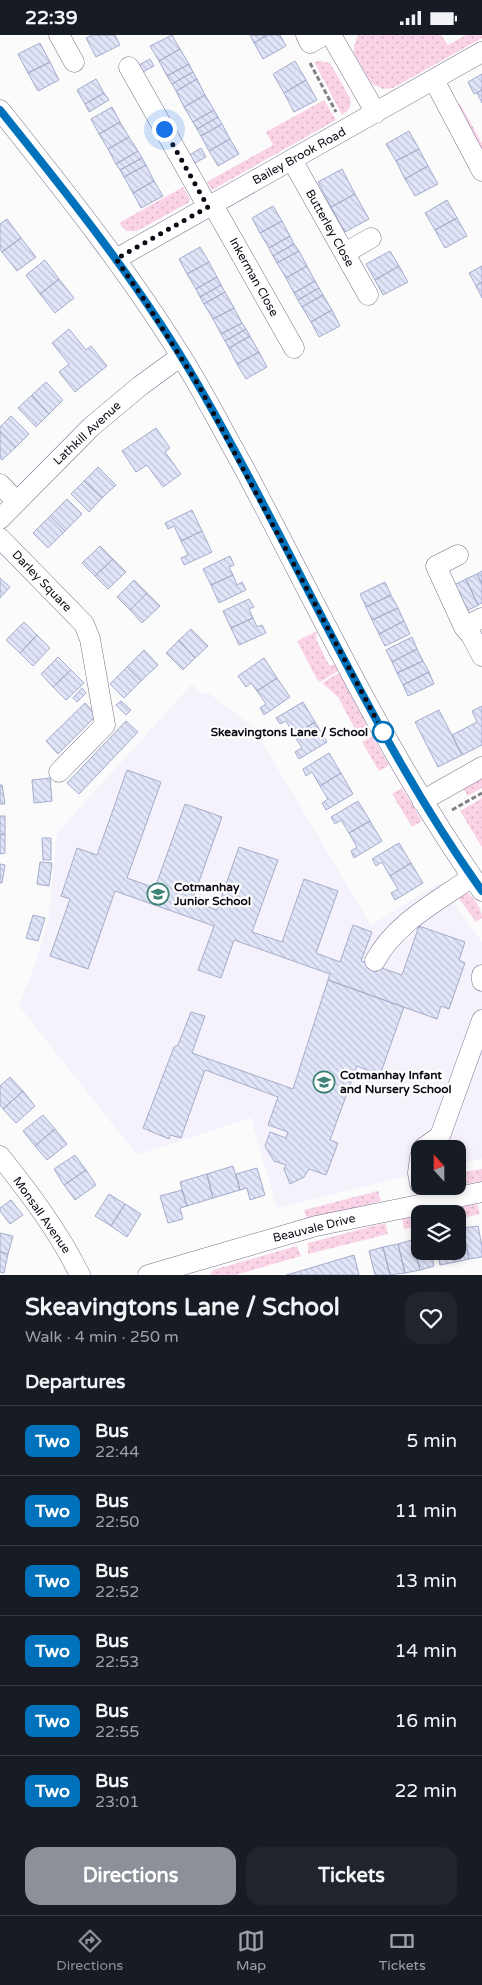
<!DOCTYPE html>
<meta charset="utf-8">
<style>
body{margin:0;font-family:"Varela Round",sans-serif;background:#20242c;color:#f1f3f6;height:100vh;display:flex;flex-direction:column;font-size:19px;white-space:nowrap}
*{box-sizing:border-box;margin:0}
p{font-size:16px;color:#9ea1a6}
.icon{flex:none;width:28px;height:28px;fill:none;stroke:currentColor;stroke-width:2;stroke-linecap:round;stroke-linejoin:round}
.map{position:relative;height:1240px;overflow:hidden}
.details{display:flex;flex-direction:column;background:#171b24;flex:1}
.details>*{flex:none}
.badge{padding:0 10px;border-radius:8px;font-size:18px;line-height:32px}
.needle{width:32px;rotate:339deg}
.fabs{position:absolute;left:411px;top:1105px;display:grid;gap:10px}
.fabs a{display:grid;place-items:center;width:55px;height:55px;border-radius:10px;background:#171b24;box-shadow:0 2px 8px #0003;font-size:25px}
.you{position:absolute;width:25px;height:25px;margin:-12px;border:4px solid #fff;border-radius:50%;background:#1a73e8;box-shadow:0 0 0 8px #1a73e833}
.map>.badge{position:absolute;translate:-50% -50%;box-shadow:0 0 0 2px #fff}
h2{padding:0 25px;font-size:19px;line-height:45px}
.round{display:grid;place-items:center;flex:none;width:52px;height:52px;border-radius:15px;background:#20242c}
.head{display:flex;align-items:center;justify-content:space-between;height:85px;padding:0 25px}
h1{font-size:24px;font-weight:700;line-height:38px}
.cta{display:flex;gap:10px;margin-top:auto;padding:10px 25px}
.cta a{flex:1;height:58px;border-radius:15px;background:#8c9099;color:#fff;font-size:20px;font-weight:700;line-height:58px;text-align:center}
.cta a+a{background:#20242c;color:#f1f3f6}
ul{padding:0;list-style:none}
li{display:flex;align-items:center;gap:15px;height:70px;padding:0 25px;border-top:1px solid #363941}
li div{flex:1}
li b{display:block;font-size:19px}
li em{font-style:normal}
li .badge{min-width:55px;font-weight:700;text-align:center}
.status{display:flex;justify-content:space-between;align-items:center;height:35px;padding:0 25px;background:#171b24;direction:ltr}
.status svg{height:14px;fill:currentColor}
.tabs{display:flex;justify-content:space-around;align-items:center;height:70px;border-top:1px solid #363941;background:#171b24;font-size:14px;color:#9ea1a6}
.tabs a{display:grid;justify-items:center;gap:2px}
.tabs .selected{color:#8c9099}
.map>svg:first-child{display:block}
.built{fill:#f5f2fb}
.grass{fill:url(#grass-dots)}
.building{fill:url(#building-back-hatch);stroke:#a5accc}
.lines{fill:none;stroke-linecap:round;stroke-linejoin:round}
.minor-casing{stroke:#796f8d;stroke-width:21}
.path{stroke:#828086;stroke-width:3;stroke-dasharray:5 2.5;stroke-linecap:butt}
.minor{stroke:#fff;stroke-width:20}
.line-casing{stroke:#fff;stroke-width:11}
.line{stroke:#0072bc;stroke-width:8}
.walk{stroke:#0f0b16;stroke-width:5;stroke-dasharray:0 9}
.stop-dot{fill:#fff;stroke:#0072bc;stroke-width:2.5}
.labels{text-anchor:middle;stroke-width:4.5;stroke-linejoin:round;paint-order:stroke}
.street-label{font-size:12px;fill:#0f0b16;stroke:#fff}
.stop-label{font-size:12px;font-weight:bold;fill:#0f0b16;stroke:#fff;text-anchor:end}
.poi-label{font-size:12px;font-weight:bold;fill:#0f0b16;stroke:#fff;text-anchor:start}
</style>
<div class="status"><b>22:39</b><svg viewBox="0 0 49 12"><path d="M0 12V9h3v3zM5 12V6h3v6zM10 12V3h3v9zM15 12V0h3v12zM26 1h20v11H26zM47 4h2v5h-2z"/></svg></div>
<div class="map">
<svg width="482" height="1240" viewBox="0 0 482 1240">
<defs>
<pattern id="grass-dots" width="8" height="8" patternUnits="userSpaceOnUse" patternTransform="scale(1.25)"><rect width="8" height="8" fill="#fbd3e6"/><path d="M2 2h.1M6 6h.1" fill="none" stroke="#d6b4c5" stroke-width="1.8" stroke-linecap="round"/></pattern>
<pattern id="building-back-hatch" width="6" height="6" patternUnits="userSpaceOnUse" patternTransform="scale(1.25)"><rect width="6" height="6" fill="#e0e5f9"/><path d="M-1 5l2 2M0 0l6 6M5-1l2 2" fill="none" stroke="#bfc3d5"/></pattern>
</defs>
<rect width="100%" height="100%" fill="#fbfbfb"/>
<path class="built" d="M 192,649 L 202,660 L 207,657 L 253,692 L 371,890 L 439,848 L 482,907 L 482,1124 L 458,1129 L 458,1114 L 420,1114 L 420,1138 L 277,1173 L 251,1083 L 137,1120 L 19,971 L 37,923 L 49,881 L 57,798 Z"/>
<path class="grass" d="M 358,0 L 441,0 L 448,10 L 466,0 L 482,0 L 482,3 L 393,53 L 383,54 L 372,49 L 354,18 L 354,10 Z
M 320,26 L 330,28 L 350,63 C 352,71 349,76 342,80 L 314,27 Z
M 324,65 L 336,85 L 212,155 L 207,147 L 273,110 L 266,97 Z
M 455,69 L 460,69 L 482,108 L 482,120 Z
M 183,152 L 190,164 L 188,168 L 137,196 L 126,196 L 119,188 Z
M 317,596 L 316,604 L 329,630 L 335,630 L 338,636 L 320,647 L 317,644 L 297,606 Z
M 339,638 L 367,691 L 356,696 L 338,662 L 322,648 Z
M 372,701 L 389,730 L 379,736 L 362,707 Z
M 482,741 L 482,753 L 468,761 L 462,752 Z
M 402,753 L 422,786 L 412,792 L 392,759 Z
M 482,763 L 482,812 L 460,776 Z
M 466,857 C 474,862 482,874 482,883 L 476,887 L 457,861 Z
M 482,1134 L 482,1146 L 458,1150 L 458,1138 Z
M 378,1156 L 381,1166 L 307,1185 L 304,1175 Z
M 477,1169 L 480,1179 L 458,1184 L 458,1179 L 427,1179 Z
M 420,1180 L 420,1191 L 404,1194 L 402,1184 Z
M 385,1188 L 388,1199 L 308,1219 L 308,1208 Z
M 297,1211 L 301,1221 L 235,1240 L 210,1240 L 213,1235 Z"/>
<path class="building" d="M 92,0 L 115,0 L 120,10 L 96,22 L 86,3 Z
M 172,0 L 180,14 L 159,26 L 150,11 Z
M 250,0 L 267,0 L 254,8 Z
M 267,0 L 280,0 L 286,11 L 263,24 L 254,8 Z
M 40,8 L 50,27 L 28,38 L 18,19 Z
M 180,14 L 189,29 L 167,41 L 159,26 Z
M 150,24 L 154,31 L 141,38 L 137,31 Z
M 295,26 L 306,45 L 284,58 L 273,39 Z
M 50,27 L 59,45 L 38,56 L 28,38 Z
M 189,29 L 193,37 L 172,49 L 167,41 Z
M 193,37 L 197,44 L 176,56 L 172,49 Z
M 482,39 L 482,55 L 474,59 L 468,47 Z
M 96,44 L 104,58 L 85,69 L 77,55 Z
M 197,44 L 205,60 L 184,72 L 176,56 Z
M 306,45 L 317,65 L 294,77 L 284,58 Z
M 482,55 L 482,68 L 477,58 Z
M 104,58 L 109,65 L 89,77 L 85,69 Z
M 205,60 L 214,75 L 193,87 L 184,72 Z
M 112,72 L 120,87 L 99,99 L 91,84 Z
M 214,75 L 218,82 L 197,94 L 193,87 Z
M 218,82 L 222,89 L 201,101 L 197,94 Z
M 120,87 L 129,102 L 108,114 L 99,99 Z
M 222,89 L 230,104 L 209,116 L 201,101 Z
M 409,96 L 419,114 L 396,126 L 386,109 Z
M 129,102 L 138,116 L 116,129 L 108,114 Z
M 230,104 L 239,119 L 218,131 L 209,116 Z
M 201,113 L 206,122 L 193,129 L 188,121 Z
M 419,114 L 428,131 L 405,144 L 396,126 Z
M 138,116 L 142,123 L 120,135 L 116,129 Z
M 142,123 L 146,130 L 124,142 L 120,135 Z
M 146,130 L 154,146 L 133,158 L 124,142 Z
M 428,131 L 438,149 L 415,161 L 405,144 Z
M 342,134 L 355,159 L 331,172 L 318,147 Z
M 154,146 L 163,161 L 141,173 L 133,158 Z
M 355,159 L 369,184 L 345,197 L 331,172 Z
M 447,165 L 457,183 L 435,195 L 425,178 Z
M 273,171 L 282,186 L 260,198 L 252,183 Z
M 457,183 L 467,201 L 445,213 L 435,195 Z
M 7,184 L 21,203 L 2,217 L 0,214 L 0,189 Z
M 282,186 L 290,201 L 269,213 L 260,198 Z
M 290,201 L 294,209 L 273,221 L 269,213 Z
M 21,203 L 36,222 L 17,236 L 2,217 Z
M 294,209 L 299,216 L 277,228 L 273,221 Z
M 200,212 L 209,227 L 187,239 L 179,224 Z
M 299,216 L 307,231 L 286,243 L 277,228 Z
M 390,216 L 399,231 L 375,245 L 366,229 Z
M 45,225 L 59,244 L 40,259 L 26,240 Z
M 209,227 L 217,242 L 196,254 L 187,239 Z
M 307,231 L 315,246 L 294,258 L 286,243 Z
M 399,231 L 408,247 L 383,260 L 375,245 Z
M 482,231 L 482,247 L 476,251 L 469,238 Z
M 217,242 L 221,250 L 200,262 L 196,254 Z
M 59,244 L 74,263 L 55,278 L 40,259 Z
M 315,246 L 319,253 L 298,265 L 294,258 Z
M 482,247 L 482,263 L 476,251 Z
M 221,250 L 225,257 L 204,269 L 200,262 Z
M 319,253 L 323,260 L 302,272 L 298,265 Z
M 225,257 L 234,273 L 213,284 L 204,269 Z
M 323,260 L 332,275 L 311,287 L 302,272 Z
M 234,273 L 242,288 L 221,299 L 213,284 Z
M 332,275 L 340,291 L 319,302 L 311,287 Z
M 242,288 L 246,294 L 225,306 L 221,299 Z
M 69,294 L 86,315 L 91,311 L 107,331 L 75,357 L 59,337 L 69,329 L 52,308 Z
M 246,294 L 250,301 L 229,313 L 225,306 Z
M 250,301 L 259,317 L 237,329 L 229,313 Z
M 259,317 L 267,332 L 246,344 L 237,329 Z
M 46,347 L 63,365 L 49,379 L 32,360 Z
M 32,360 L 49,379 L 36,392 L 18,373 Z
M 11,381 L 29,399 L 16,412 L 0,396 L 0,392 Z
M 156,393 L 170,413 L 165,417 L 181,439 L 163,452 L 147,430 L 136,437 L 122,416 Z
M 0,396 L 16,412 L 2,425 L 0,423 Z
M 98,432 L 116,450 L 102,463 L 84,446 Z
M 84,446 L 102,463 L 89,477 L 71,459 Z
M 67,464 L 82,479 L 65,496 L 50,481 Z
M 192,475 L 202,496 L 181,506 L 174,491 L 168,494 L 165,488 Z
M 50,481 L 65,496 L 48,513 L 33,498 Z
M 202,496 L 212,517 L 184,530 L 181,523 L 188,520 L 181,506 Z
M 100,511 L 113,524 L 95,541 L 82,528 Z
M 230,521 L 234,530 L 229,532 L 233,540 L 211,550 L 203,534 Z
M 113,524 L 126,537 L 108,554 L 95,541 Z
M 482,536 L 482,549 L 477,539 Z
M 477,539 L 482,549 L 482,568 L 478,570 L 466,544 Z
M 233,540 L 237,550 L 242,547 L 246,555 L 219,568 L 211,550 Z
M 0,543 L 10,552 L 0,563 Z
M 466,544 L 478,570 L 467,576 L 454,550 Z
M 134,545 L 147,558 L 130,575 L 117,562 Z
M 385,547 L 391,560 L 366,572 L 360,559 Z
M 147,558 L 160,571 L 142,588 L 130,575 Z
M 391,560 L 398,573 L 372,585 L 366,572 Z
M 249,564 L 254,572 L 249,574 L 253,583 L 231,593 L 223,576 Z
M 398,573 L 404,586 L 379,599 L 372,585 Z
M 253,583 L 257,592 L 262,590 L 266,598 L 239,610 L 231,593 Z
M 404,586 L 410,599 L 385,611 L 379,599 Z
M 24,587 L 37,600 L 20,618 L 6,605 Z
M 191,594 L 208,611 L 195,623 L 179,605 Z
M 37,600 L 50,613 L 33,631 L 20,618 Z
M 412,602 L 417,614 L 392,627 L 386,615 Z
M 179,605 L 195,623 L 183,635 L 166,618 Z
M 417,614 L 423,626 L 397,638 L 392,627 Z
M 144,615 L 158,630 L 141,646 L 127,632 Z
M 58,622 L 71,635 L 53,652 L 41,639 Z
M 264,623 L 277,643 L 257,656 L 251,648 L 246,652 L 238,641 Z
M 423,626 L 429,637 L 403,650 L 397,638 Z
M 127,632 L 141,646 L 124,663 L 110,649 Z
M 71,635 L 84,648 L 66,665 L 53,652 Z
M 429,637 L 434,649 L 408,661 L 403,650 Z
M 277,643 L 290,662 L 264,680 L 260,673 L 266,669 L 257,656 Z
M 82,653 L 86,658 L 77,667 L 73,663 Z
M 121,666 L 131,675 L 126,680 L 116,670 Z
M 303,667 L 315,687 L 294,700 L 286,686 L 280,689 L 276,683 Z
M 85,668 L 97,680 L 58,719 L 46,706 Z
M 482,671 L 482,710 L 462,720 L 452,700 L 477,687 L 472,676 Z
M 439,675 L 462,720 L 438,732 L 415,687 Z
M 126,686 L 138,697 L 79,759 L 67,748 Z
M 315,687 L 327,707 L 299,724 L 295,717 L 302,713 L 294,700 Z
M 329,718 L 341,738 L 320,751 L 312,737 L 306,741 L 303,734 Z
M 127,735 L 161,747 L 127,843 L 155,853 L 185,769 L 222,782 L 192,866 L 217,875 L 239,812 L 278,825 L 252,897 L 282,907 L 304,844 L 338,856 L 316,918 L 340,927 L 353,890 L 372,897 L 361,926 L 402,940 L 419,891 L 465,907 L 459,925 L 465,928 L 449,974 L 441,971 L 437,984 L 328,945 L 330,939 L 234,905 L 221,943 L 198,935 L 214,891 L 115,856 L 88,934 L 50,921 L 70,864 L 61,861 L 77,813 L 97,820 Z
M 341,738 L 353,759 L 326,775 L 322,768 L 328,764 L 320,751 Z
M 50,743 L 52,766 L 34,768 L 32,745 Z
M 0,750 L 2,750 L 5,769 L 0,769 Z
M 358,766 L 370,786 L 349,798 L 341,785 L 335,789 L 331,782 Z
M 0,781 L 5,781 L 5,799 L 0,800 Z
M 370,786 L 382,806 L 354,823 L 351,816 L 357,812 L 349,798 Z
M 5,799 L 5,818 L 0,819 L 0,800 Z
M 42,803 L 51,803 L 51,825 L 43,825 Z
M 399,808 L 411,828 L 390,841 L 382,827 L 376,831 L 372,824 Z
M 40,827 L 52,828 L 49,851 L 37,849 Z
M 411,828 L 423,848 L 395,865 L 391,858 L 398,854 L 390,841 Z
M 0,829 L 5,830 L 2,848 L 0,848 Z
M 33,880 L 45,883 L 38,906 L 26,903 Z
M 328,945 L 404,972 L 380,1040 L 357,1031 L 330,1105 L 338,1108 L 326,1140 L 309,1134 L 304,1142 L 290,1149 L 284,1134 L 286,1130 L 274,1126 L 265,1111 L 270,1097 L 286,1103 L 288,1097 L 268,1090 L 278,1062 L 205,1035 L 181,1103 L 170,1100 L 169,1104 L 143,1093 L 174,1012 L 178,1010 L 191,977 L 205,981 L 192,1018 L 293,1054 Z
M 10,1042 L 23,1056 L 3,1074 L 0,1070 L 0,1051 Z
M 23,1056 L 35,1071 L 16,1088 L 3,1074 Z
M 43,1080 L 55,1094 L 35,1111 L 23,1096 Z
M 55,1094 L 67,1109 L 47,1125 L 35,1111 Z
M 75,1120 L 86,1135 L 64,1150 L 54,1134 Z
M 233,1131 L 240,1155 L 213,1163 L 207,1139 Z
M 257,1133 L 265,1160 L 250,1165 L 247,1153 L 240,1155 L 236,1139 Z
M 86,1135 L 96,1150 L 75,1165 L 64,1150 Z
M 207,1139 L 213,1163 L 187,1171 L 180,1147 Z
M 182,1155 L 187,1171 L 180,1173 L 183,1184 L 168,1188 L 160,1161 Z
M 109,1159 L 125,1169 L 111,1191 L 95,1181 Z
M 11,1165 L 23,1180 L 10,1189 L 0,1176 L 0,1173 Z
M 125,1169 L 141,1179 L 127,1202 L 111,1191 Z
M 478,1191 L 482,1211 L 482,1222 L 469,1224 L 463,1193 Z
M 463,1193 L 469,1224 L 455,1227 L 452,1216 L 458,1216 L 458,1194 Z
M 0,1198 L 13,1201 L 8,1219 L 0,1217 Z
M 420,1203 L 420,1216 L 431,1216 L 434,1231 L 420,1235 L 412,1205 Z
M 412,1205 L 420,1235 L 405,1238 L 398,1209 Z
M 398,1209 L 405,1238 L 390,1240 L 383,1212 Z
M 383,1212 L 390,1240 L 375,1240 L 369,1216 Z
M 437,1216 L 452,1216 L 455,1227 L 440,1230 Z
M 0,1217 L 8,1219 L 4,1238 L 0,1237 Z
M 354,1220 L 359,1240 L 286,1240 L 297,1237 Z"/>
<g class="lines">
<g class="minor-casing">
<path id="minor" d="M 59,0 L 74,27
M 306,0 L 310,8 L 324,0
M 331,0 L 376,78
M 129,32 L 208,172
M 434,45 L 482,136
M 0,75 C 67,159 135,244 190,336 C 209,368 226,401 244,433 C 320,576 388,723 482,856
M 292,125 L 368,260
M 213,170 L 294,313
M 345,218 L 371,203
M 116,224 L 482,17
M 0,449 L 17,467
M 0,484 L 91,392 L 140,351 L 181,321
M 0,503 L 84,589 L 90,604 L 105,690 L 59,737
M 458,520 L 436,531 L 464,592 L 471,600 L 482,621
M 464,592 L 482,583
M 422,766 L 482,732
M 375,926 C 395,888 438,866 472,842
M 482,940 L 482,946
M 422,1114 L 440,1101 L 482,985
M 0,1121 C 30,1159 59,1197 80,1240
M 420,1122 L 418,1138 L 420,1149
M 148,1240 L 316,1191 L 482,1157"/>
</g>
<path class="path" d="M 310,28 L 336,77
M 452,775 L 482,758"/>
<use href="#minor" class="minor"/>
</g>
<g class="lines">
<g class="line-casing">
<path id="line" d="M 0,75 C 70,162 141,251 197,348 C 295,516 369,697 482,856"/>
</g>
<use href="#line" class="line"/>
<path class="walk" d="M 164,94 L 208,172 L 116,224 L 143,263 L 199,351 L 383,697"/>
</g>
<defs>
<g id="school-ring" transform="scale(1.125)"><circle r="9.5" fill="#fff" stroke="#3e8275" stroke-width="1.5"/><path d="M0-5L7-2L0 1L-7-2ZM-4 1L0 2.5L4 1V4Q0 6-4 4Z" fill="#3e8275"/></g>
</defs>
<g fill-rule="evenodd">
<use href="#school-ring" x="158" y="859"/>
<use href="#school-ring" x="324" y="1047"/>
</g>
<circle class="stop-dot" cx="383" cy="697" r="10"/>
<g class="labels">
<g class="street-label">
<text transform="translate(299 121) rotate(-29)" y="4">Bailey Brook Road</text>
<text transform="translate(330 193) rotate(61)" y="4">Butterley Close</text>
<text transform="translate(254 242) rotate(61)" y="4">Inkerman Close</text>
<text transform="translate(87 398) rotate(-43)" y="4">Lathkill Avenue</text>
<text transform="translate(42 546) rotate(46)" y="4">Darley Square</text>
<text transform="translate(42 1180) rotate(55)" y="4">Monsall Avenue</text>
<text transform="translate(314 1193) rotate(-14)" y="4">Beauvale Drive</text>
</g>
<g class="stop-label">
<text x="368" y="701">Skeavingtons Lane / School</text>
</g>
<g class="poi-label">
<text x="174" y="856">Cotmanhay<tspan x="174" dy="14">Junior School</tspan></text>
<text x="340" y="1044">Cotmanhay Infant<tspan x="340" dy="14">and Nursery School</tspan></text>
</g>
</g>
</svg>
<div class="fabs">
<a><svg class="needle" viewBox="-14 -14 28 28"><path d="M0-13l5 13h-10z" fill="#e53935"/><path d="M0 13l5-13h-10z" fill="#9ea1a6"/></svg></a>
<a><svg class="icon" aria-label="layers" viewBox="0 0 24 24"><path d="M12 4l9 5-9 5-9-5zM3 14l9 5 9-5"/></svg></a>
</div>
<div class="you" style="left:164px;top:94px"></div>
</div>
<section class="details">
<div class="head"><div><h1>Skeavingtons Lane / School</h1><p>Walk · 4 min · 250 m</p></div><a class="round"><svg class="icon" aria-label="heart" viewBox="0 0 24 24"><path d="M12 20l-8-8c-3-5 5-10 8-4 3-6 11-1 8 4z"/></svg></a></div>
<h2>Departures</h2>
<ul>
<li><span class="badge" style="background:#0072bc;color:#fff">Two</span><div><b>Bus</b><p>22:44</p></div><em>5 min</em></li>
<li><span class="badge" style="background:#0072bc;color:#fff">Two</span><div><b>Bus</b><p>22:50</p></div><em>11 min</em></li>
<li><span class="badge" style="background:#0072bc;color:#fff">Two</span><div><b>Bus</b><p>22:52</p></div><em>13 min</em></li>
<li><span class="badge" style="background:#0072bc;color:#fff">Two</span><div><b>Bus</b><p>22:53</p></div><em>14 min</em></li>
<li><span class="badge" style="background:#0072bc;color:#fff">Two</span><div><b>Bus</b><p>22:55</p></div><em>16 min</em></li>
<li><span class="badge" style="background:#0072bc;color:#fff">Two</span><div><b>Bus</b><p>23:01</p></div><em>22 min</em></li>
</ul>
<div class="cta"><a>Directions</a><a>Tickets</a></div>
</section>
<nav class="tabs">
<a class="selected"><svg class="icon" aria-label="directions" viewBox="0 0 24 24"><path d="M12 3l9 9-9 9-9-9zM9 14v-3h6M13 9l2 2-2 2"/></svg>Directions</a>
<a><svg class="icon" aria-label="map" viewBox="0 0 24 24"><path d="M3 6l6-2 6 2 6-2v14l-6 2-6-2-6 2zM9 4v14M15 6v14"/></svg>Map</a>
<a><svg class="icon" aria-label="tickets" viewBox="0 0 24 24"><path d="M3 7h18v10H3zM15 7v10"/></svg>Tickets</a>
</nav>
